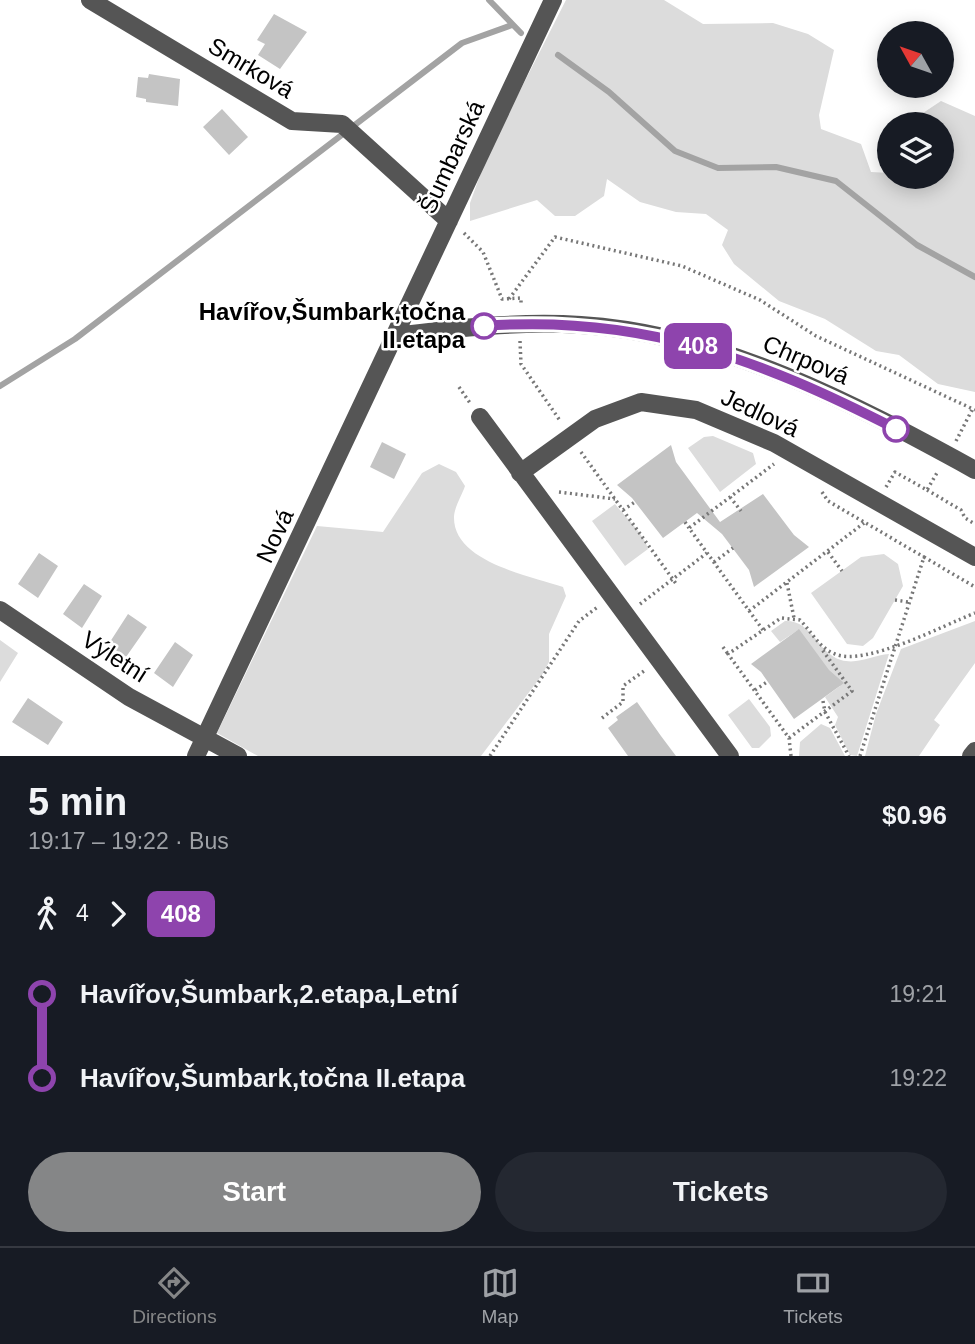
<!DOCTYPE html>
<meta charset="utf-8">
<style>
body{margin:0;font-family:Arial,sans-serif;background:#242831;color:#f1f3f6;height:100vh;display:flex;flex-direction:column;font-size:26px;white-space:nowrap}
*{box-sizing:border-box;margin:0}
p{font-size:23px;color:#9ea1a6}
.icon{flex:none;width:38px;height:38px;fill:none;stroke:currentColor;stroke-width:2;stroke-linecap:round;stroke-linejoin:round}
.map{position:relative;height:756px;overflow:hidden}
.side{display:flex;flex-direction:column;background:#171b24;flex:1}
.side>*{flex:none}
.badge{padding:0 14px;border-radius:10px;font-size:24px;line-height:46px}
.needle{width:46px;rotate:310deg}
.fabs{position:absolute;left:877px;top:21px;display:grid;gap:14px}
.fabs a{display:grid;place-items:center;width:77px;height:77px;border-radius:50%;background:#171b24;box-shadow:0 4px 18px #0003;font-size:35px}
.map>.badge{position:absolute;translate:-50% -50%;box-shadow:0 0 0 4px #fff}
.legs{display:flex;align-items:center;gap:10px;height:77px;padding:0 28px;font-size:23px}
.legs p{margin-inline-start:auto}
.headline{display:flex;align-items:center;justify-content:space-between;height:119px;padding:0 28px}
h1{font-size:38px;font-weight:700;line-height:52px}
.action{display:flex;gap:14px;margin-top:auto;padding:14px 28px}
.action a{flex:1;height:80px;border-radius:42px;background:#858687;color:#fff;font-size:28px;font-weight:700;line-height:80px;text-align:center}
.action a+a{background:#242831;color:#f1f3f6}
ul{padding:0 28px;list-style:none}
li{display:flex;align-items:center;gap:24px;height:84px;font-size:26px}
li i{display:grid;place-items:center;width:10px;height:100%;margin:0 9px;background:currentColor}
li i::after{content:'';width:18px;height:18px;margin:-9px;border:5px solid;border-radius:50%;background:#171b24}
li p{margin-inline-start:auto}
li:first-child i{background:linear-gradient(#0000 50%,currentColor 0)}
li:last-child i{background:linear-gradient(currentColor 50%,#0000 0)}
.menu{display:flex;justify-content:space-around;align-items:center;height:98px;border-top:2px solid #363941;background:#171b24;font-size:19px;color:#9ea1a6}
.menu a{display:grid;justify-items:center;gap:4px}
.menu .active{color:#858687}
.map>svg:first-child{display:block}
.green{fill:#dcdcdc}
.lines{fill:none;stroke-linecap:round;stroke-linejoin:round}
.stream{stroke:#a3a3a3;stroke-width:6}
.building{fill:#c4c4c4}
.path{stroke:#777;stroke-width:3.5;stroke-dasharray:2 3.5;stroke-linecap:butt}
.minor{stroke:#555;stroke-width:18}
.line-1-casing{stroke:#fff;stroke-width:16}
.line-1{stroke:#8e44ad;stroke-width:10}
.stop-1-dot{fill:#fff;stroke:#8e44ad;stroke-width:3.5}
.labels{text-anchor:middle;stroke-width:5;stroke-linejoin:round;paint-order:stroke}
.street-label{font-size:24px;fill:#000;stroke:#fff}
.stop-label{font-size:24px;font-weight:bold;fill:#000;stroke:#fff;text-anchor:end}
</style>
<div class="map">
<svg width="975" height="756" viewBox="0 0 975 756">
<rect width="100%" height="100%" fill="#fff"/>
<path class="green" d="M 566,0 L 664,0 L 703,24 L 773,23 L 808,34 L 834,50 L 819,115 L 821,129 L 861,144 L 871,172 L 889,173 L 889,177 L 942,177 L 942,124 L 914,124 L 917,117 L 941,101 L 975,116 L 975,392 L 938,384 L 899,355 L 876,351 L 825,319 L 779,301 L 734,264 L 722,245 L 728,230 L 706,214 L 676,212 L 640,202 L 607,179 L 604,196 L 575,216 L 555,216 L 537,200 L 470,221 L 470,203 L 487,156 Z
M 713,436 L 753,453 L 756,464 L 720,492 L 688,448 L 704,437 Z
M 439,464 L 456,472 L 465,486 C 462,495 454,508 454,517 C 453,562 530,576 563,587 L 566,596 L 549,634 L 549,662 L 542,675 L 481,756 L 258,756 L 217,733 L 317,526 L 383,532 L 422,473 Z
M 615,504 C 626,518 644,534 648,549 L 625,566 L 592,521 Z
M 884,554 L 898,564 L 903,586 L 873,638 L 863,646 L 847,644 L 811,593 L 861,557 Z
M 785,621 C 813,620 817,653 841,660 C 858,665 873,655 889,654 L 857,756 L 850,755 L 835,725 L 838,717 L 825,697 L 840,686 L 798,630 L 780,642 L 771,631 Z
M 975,621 L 975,663 L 934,720 L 940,725 L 919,756 L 865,756 L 876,714 L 901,649 Z
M 0,640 L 18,653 L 0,682 Z
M 749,699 L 770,727 L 771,736 L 759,748 L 752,748 L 728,715 Z
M 821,724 L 830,728 L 845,756 L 799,756 L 800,742 Z"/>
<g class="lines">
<path class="stream" d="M 489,0 L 521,33
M 558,55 L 609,92 L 675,151 L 718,168 L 776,167 L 836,181 L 917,245 L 975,277
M 0,386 L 75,339 L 462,43 L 512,25"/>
</g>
<path class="building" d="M 274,14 L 307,32 L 280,69 L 258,55 L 265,44 L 257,40 Z
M 149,74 L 180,79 L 178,106 L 146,102 L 146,99 L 136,97 L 138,77 L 148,78 Z
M 222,109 L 248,137 L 229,155 L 203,127 Z
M 382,442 L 406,454 L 394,479 L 370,467 Z
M 671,445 L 676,462 L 720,522 L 763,494 L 794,535 L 809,547 L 754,587 L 749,570 L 722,534 L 697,513 L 663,538 L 632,498 L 617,485 Z
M 39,553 L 58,566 L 38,598 L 18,584 Z
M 84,584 L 102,596 L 82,628 L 63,614 Z
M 128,614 L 147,627 L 126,657 L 108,645 Z
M 799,629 L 829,670 L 844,683 L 794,719 L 761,672 L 751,664 Z
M 175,642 L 193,655 L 173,687 L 154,673 Z
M 28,698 L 63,722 L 48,745 L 12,722 Z
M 637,702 L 661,736 L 676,756 L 628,756 L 608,728 L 618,720 L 616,717 Z"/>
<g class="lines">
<path class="path" d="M 464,233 L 483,252 L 502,299 L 521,298 L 521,305
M 509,299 L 555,237 L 682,266 L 760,300 L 816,336 L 975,410
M 520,341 L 521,364 L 561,422
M 459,387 L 470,403
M 956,441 L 972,410
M 581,452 L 677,585
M 886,487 L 895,472 L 927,490 L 938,471
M 927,490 L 961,510 L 965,518 L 975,524
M 559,492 L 615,499
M 822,492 L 828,501 L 924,557
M 730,497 L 741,511
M 623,510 L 635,502
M 685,522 L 689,528
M 828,552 L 842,571
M 714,562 L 733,548
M 787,583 L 794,618
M 895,600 L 908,602
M 640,604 L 707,553
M 749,611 L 864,523
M 763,630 L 689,528 L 774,464
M 723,647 L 728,654
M 755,690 L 767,682
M 823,701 L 825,712 L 849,756
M 602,718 L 623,702 L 623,686 L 644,671
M 789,738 L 852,691 L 821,648
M 490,756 L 579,621 L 599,606
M 791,756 L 789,738 L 728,654 L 781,618 L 800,620 C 812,632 819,648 835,654 C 865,667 944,625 975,613
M 860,756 L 924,557 L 975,587"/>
<path class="minor" d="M 90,0 L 292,121 L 342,124 L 449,221
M 396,336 C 457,328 519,321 581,325 C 723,334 853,403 975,470
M 480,417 L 730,756
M 520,473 L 595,419 L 641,402 L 696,410 L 774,443 L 975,557
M 0,610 L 129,697 L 238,756
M 196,756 L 553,0
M 971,756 L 975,751"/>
</g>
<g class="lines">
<g class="line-1-casing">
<path id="line-1" d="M 484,326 C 641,314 759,359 896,429"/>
</g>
<use href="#line-1" class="line-1"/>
</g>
<g class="stop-1-dot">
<circle cx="484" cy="326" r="12"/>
<circle cx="896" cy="429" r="12"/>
</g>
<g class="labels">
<g class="street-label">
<text transform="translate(251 68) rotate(31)" y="8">Smrková</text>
<text transform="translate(452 157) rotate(-65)" y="8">Šumbarská</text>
<text transform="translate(806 360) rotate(23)" y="8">Chrpová</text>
<text transform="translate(760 413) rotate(25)" y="8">Jedlová</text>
<text transform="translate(275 536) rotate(-65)" y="8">Nová</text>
<text transform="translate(115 657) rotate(33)" y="8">Výletní</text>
</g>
<g class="stop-label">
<text x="465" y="320">Havířov,Šumbark,točna<tspan x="465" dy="28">II.etapa</tspan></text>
</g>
</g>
</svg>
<div class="fabs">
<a><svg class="needle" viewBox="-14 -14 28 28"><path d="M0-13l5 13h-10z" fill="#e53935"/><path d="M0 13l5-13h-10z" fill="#9ea1a6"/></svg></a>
<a><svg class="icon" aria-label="layers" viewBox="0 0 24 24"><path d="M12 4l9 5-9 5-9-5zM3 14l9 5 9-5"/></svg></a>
</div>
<b class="badge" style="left:698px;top:346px;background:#8e44ad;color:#fff">408</b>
</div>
<section class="side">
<div class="headline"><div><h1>5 min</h1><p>19:17 – 19:22 · Bus</p></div><b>$0.96</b></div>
<div class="legs"><svg class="icon" aria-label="walk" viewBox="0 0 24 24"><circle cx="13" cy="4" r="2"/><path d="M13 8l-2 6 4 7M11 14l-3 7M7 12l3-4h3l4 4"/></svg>4<svg class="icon" aria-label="forward" viewBox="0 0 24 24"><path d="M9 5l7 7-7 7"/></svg><b class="badge" style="background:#8e44ad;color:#fff">408</b></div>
<ul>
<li><i style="color:#8e44ad"></i><b>Havířov,Šumbark,2.etapa,Letní</b><p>19:21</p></li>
<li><i style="color:#8e44ad"></i><b>Havířov,Šumbark,točna II.etapa</b><p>19:22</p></li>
</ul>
<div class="action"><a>Start</a><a>Tickets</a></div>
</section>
<nav class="menu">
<a class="active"><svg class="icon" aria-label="directions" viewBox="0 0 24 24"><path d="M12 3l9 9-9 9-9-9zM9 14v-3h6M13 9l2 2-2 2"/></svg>Directions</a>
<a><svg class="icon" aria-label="map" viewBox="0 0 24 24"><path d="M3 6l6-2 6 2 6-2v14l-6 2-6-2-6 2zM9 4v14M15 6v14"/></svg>Map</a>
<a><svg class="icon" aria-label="tickets" viewBox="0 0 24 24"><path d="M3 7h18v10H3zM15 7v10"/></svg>Tickets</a>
</nav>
